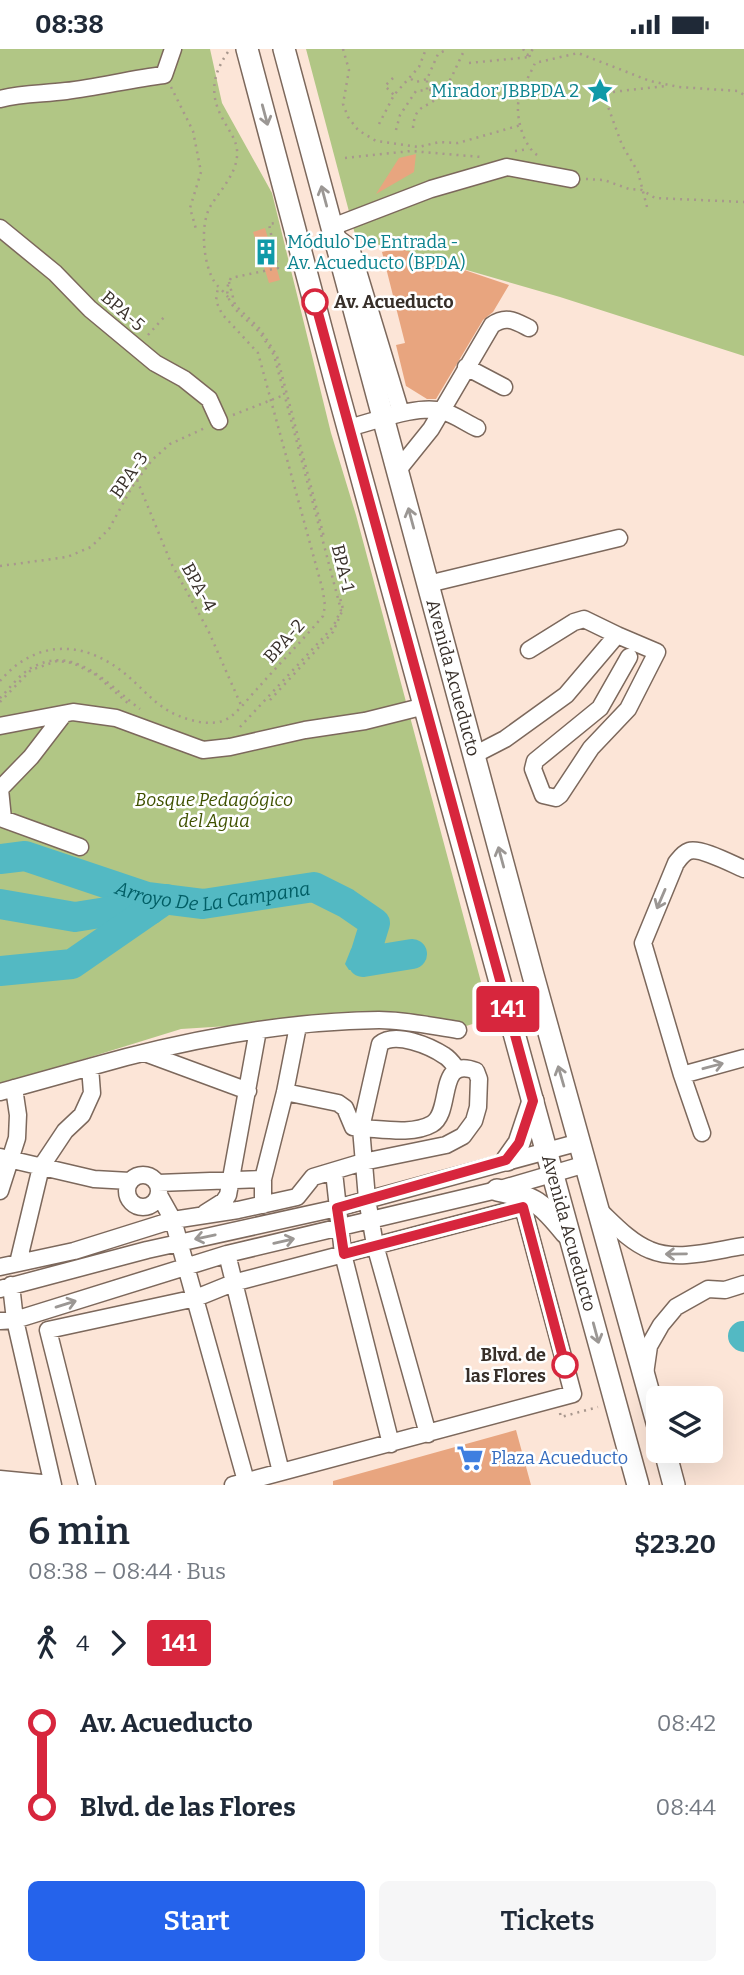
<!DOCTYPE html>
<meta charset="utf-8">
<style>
body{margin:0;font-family:Bitter,serif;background:#f6f6f7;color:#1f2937;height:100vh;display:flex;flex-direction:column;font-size:26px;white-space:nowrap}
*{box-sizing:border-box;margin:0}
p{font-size:23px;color:#747a83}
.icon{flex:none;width:38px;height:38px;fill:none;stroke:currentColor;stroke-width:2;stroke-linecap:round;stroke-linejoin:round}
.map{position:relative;height:1436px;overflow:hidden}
.drawer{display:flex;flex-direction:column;background:#fff;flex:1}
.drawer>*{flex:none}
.badge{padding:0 14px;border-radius:5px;font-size:24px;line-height:46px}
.buttons{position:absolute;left:646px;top:1337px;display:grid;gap:14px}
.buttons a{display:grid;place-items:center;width:77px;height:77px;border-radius:10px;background:#fff;box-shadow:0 7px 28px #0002;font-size:35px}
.map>.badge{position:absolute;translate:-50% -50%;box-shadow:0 0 0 4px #fff}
.legs{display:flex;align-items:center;gap:10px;height:77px;padding:0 28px;font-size:23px}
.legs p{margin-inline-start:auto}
.headline{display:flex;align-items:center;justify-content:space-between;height:119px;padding:0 28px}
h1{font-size:38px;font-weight:600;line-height:52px}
.cta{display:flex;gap:14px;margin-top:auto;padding:14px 28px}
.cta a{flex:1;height:80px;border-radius:10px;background:#2563eb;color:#fff;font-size:28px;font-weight:600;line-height:80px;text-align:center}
.cta a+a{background:#f6f6f7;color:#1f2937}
ul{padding:0 28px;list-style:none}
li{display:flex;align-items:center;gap:24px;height:84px;font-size:26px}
li i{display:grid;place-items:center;width:10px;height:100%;margin:0 9px;background:currentColor}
li i::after{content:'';width:18px;height:18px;margin:-9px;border:5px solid;border-radius:50%;background:#fff}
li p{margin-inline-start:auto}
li:first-child i{background:linear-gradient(#0000 50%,currentColor 0)}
li:last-child i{background:linear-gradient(currentColor 50%,#0000 0)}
.status{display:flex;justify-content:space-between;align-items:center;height:49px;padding:0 35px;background:#fff;direction:ltr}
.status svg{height:19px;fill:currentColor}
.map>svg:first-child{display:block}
.green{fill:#b1c685}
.water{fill:#53b9c3}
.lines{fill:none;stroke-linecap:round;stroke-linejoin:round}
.river{stroke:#53b9c3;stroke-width:30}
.building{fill:#e8a57f}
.minor-casing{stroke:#7c685c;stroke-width:19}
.major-casing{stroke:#7c685c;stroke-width:24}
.path{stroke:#a8978d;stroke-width:2.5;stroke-dasharray:2 5;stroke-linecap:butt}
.minor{stroke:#fff;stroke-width:16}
.major{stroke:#fff;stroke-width:21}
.oneway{stroke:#9b9794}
.line-1-casing{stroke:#fff;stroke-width:16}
.line-1{stroke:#d7263d;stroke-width:10}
.stop-1-dot{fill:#fff;stroke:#d7263d;stroke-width:3.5}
.labels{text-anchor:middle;stroke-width:5;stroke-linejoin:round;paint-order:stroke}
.culture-label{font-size:18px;fill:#0d838f;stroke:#fff;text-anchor:end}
.stop-label{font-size:18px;font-weight:bold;fill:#372f29;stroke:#fff;text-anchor:start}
.street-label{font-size:18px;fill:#372f29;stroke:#fff}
.park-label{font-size:18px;font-style:italic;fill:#3f5100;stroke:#fff}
.shop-label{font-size:18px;fill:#366cbe;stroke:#fff;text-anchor:start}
.water-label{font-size:19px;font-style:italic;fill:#005e65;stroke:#fff}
</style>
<div class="status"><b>08:38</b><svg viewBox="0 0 49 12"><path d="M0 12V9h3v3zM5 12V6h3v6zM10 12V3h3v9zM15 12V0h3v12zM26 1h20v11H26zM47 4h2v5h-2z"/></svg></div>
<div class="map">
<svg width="744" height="1436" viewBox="0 0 744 1436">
<rect width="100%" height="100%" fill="#fce5d7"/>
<path class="green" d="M 0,0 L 210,0 L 222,54 L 272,144 L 331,384 L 356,466 L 481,933 L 482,972 L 463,978 L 386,967 L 181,980 L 0,1036 Z
M 306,0 L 744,0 L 744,307 L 560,248 L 356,189 Z"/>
<path class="water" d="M 359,893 L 363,893 L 371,905 L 370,912 L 360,921 L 349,921 L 345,915 L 351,900 Z"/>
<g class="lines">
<g class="river">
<path id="s1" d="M 0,810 L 25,807 L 147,848 L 203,855 L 314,838 L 346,854 L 375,874 L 363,913 L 412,905"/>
<path d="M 0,855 L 75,868 L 119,861 L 150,861"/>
<path d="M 0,922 L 72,915 L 166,850"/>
<path d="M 743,1287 L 744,1288"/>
</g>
</g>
<path class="building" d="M 416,105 L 414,123 L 376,145 L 399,109 Z
M 265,179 L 280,231 L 269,234 L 253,183 Z
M 399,199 L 509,236 L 493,263 L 483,271 L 436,350 L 427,350 L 406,337 L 396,296 L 405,294 L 382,203 Z
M 516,1381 L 531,1436 L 333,1436 L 333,1432 Z"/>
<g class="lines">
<g class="minor-casing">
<path id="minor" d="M 0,50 C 22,44 43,45 66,42 C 99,38 131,30 164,26 L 173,0
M 332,178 L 431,140 L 507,118 L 571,130
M 0,179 L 55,224 L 90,260 L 155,314 L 184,330 L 209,350 L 219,372
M 335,187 L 351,199 L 401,364
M 466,318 L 504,338
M 348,379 C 373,373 418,355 442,362 C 454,365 466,374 477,379
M 398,421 L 431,380 L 492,276 C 506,266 515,272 529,279
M 428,535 L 619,489
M 529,601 L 574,573 L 584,570 L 617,586
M 64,665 L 31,708 L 0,740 L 3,770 L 80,798
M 0,677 L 73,663 L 116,669 L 203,701 L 230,698 L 305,681 L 365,672 L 425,657
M 474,706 L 505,690 L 566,646 L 617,586 L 657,603 L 628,660 L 591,699 L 560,746 L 556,749 L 543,746 L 533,720 L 535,712 L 600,659 L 629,608
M 145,1004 L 248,1042
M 682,1026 L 744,1009
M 0,1043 L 90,1018
M 285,1043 L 338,1054 L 345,1059 L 353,1078 L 361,1079 L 380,995 C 395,982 430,997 445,1007 C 450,1010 454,1016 457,1020
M 702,1084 L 682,1026 L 643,894 L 676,814 C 680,809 683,804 689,802 C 700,798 732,815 744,820
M 0,1108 L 94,1130 L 130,1132
M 334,1123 L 343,1205 L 391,1395
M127 1142a16 16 0 1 1 32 0a16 16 0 1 1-32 0Z
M 158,1134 L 263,1130
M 0,1142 L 17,1089 L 18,1066 L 14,1039
M 159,1146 L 173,1171 L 246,1432
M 263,1156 L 263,1130 L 285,1043 L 298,977
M 598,1160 C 614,1175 630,1193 650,1201 C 678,1213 716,1201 744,1197
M 205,1164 L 224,1152 L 228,1146 L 258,981
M 227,1205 L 281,1423
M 18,1214 L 41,1118 L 65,1082 L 82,1066 L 92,1044 L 90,1018 C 180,992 284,972 379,971 C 405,971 432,977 458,981
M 0,1218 L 74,1202 L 173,1171 L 238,1161 L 297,1148 L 313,1128 L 363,1113 L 446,1096 L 463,1087 L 474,1072 L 478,1058 L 479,1030 L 476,1022 C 436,1006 453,1063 432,1075 C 413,1086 382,1080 361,1079 L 367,1150 L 375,1196 L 428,1385
M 11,1236 L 15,1271 L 53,1436
M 0,1240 L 147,1201 L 337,1159 L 580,1093
M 0,1272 L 15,1271 L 227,1205 L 497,1141 L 586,1115
M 645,1325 L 649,1297 L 661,1276 L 676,1258 L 708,1240 L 725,1241 L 744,1235
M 0,1430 L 52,1435
M 87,1436 L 48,1281 L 196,1249 L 233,1234 L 523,1158 L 573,1345 L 233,1436"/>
</g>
<g class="major-casing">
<g id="major">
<path id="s2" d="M 247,0 L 337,339 L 638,1436"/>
<path id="s3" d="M 284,0 L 533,926 L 658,1377"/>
<path d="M 507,1111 L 519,1094 L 533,1052"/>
<path d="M 497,1141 C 536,1149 541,1153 566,1184"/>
<path d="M 665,1402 L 674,1436"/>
</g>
</g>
<path class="path" d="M 343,0 L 349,21 L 343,55 L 348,68 L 358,81 L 376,92 L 419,98 L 439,93 L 458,94 L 521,76
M 523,0 L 527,6 L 529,5
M 530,8 L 529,5 L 533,0
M 469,14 L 530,8
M 393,29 L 385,37 L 394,46
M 411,30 L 416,33 L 427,30
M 171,38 L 193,82 L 201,123 L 190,159 L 196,180
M 429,41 L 443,40
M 379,75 L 394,46 L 419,18 L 426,0
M 413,79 C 415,53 427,61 440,46 C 451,33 457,15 465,0
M 396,81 L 400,66 L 416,42 L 427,41 L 427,30 L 438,5 L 448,0
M 515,102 L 529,100
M 537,106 C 524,97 517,72 518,56 C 519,43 530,26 535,14 L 578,4 L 650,32 L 679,38 L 738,42 L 744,46
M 345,109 L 411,102 L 481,108
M 586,130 L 604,131 L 629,140 L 642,141 L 655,149 L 744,153
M 647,158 L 638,123 L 622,96 L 603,44 L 666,37
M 229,233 L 235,256 L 260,280 L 277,307 L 324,488
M 228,248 C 224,243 217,237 214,232 C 203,214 200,176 210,158 C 220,141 239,123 237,101 C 236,90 229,82 224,72 C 209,47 212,26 228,3
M 148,286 L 165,267
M 233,366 L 284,346
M 137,431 L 171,514 L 208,581 L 241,656
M 0,517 L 67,508 L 91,498 L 109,480 L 132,438 L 152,411 L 170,395 L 205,379
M 0,632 C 33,593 78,590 119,620 C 146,640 156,662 191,671 C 201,674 213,675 223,672 C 236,667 248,649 258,639 C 279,615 302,592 323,567 L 325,557 L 323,542 L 258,304 L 222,265 L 216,252 L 218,237
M 0,649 C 9,640 20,625 31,619 C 75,594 108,636 140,660
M 270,651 L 333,583 L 343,560 L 339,545
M 0,653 L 31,621 L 57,612 L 73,614 L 96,626 L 131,657
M 240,678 L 333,578 L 341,561 L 274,306 C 269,299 265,290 259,283 C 246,268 217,253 231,229 L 278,219 L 269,175 L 276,174
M 560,1364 L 561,1368 L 598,1358"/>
<use href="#minor" class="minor"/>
<use href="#major" class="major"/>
</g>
<defs><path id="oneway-shaft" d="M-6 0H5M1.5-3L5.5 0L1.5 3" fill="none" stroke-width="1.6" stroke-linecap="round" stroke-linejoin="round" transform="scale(1.75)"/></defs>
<g class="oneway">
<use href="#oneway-shaft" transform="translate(265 66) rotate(75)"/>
<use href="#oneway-shaft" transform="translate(324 147) rotate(-105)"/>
<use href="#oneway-shaft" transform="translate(411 469) rotate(-105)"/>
<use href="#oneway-shaft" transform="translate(501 808) rotate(-105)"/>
<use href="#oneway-shaft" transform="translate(661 850) rotate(113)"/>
<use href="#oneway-shaft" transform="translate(713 1017) rotate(-15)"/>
<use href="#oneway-shaft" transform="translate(561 1027) rotate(-106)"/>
<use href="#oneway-shaft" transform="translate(205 1188) rotate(168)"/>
<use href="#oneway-shaft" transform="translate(284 1192) rotate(-13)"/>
<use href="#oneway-shaft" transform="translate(676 1205) rotate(179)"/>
<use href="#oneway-shaft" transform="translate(66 1255) rotate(-17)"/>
<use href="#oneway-shaft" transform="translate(596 1284) rotate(75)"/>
</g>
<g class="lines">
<g class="line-1-casing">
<path id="line-1" d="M 315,253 L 533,1052 L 519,1094 L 506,1111 L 337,1159 L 344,1205 L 523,1158 L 565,1316"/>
</g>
<use href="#line-1" class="line-1"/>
</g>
<defs>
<g id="sight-bare" transform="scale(2.1)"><path d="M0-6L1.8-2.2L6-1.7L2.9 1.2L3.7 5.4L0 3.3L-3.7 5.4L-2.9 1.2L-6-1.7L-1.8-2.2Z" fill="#0f9aa8" stroke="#fff" stroke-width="2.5" paint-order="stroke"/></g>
<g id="building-bare" transform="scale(2.1)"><path d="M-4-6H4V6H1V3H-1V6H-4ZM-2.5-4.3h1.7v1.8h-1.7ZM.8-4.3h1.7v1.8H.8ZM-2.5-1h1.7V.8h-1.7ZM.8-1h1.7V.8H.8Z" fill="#0f9aa8" stroke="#fff" stroke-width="2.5" paint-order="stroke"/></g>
<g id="supermarket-bare" transform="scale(2.1)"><path d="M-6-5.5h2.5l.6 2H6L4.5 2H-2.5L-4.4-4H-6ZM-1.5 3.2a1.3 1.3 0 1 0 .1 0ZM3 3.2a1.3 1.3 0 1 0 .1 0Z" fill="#3f7fe0" stroke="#fff" stroke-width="2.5" paint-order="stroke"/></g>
</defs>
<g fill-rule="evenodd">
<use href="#sight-bare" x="600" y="42"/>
<use href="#building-bare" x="266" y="203"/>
<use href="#supermarket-bare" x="470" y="1409"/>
</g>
<g class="stop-1-dot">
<circle cx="315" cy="253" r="12"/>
<circle cx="565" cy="1316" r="12"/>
</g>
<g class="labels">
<g class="culture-label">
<text x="579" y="48">Mirador JBBPDA 2</text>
<text x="287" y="199" text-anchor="start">Módulo De Entrada -<tspan x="287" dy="21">Av. Acueducto (BPDA)</tspan></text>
</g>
<g class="stop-label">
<text x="334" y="259">Av. Acueducto</text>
<text x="546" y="1312" text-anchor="end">Blvd. de<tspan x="546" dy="21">las Flores</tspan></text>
</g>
<g class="street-label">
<text transform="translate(123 262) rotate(41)" y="6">BPA-5</text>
<text transform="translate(129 426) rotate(-55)" y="6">BPA-3</text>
<text transform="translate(343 519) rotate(76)" y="6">BPA-1</text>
<text transform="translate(199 538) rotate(61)" y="6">BPA-4</text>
<text transform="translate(284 592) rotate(-48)" y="6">BPA-2</text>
<text dy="6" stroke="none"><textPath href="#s3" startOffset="651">Avenida Acueducto</textPath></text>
<text dy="6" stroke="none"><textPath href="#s2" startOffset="1227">Avenida Acueducto</textPath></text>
</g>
<g class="park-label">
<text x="214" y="757">Bosque Pedagógico<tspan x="214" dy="21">del Agua</tspan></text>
</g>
<g class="shop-label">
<text x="491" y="1415">Plaza Acueducto</text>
</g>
<g class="water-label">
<text dy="7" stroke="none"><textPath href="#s1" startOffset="220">Arroyo De La Campana</textPath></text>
</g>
</g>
</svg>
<div class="buttons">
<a><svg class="icon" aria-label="layers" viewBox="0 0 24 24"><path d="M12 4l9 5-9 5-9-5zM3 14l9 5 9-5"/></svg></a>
</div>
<b class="badge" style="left:508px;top:960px;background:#d7263d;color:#fff">141</b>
</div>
<section class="drawer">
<div class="headline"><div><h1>6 min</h1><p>08:38 – 08:44 · Bus</p></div><b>$23.20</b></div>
<div class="legs"><svg class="icon" aria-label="walk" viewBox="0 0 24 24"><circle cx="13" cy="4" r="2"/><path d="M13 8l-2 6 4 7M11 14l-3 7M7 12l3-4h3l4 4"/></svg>4<svg class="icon" aria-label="forward" viewBox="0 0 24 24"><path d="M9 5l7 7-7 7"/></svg><b class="badge" style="background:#d7263d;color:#fff">141</b></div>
<ul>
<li><i style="color:#d7263d"></i><b>Av. Acueducto</b><p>08:42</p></li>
<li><i style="color:#d7263d"></i><b>Blvd. de las Flores</b><p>08:44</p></li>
</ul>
<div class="cta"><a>Start</a><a>Tickets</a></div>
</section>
